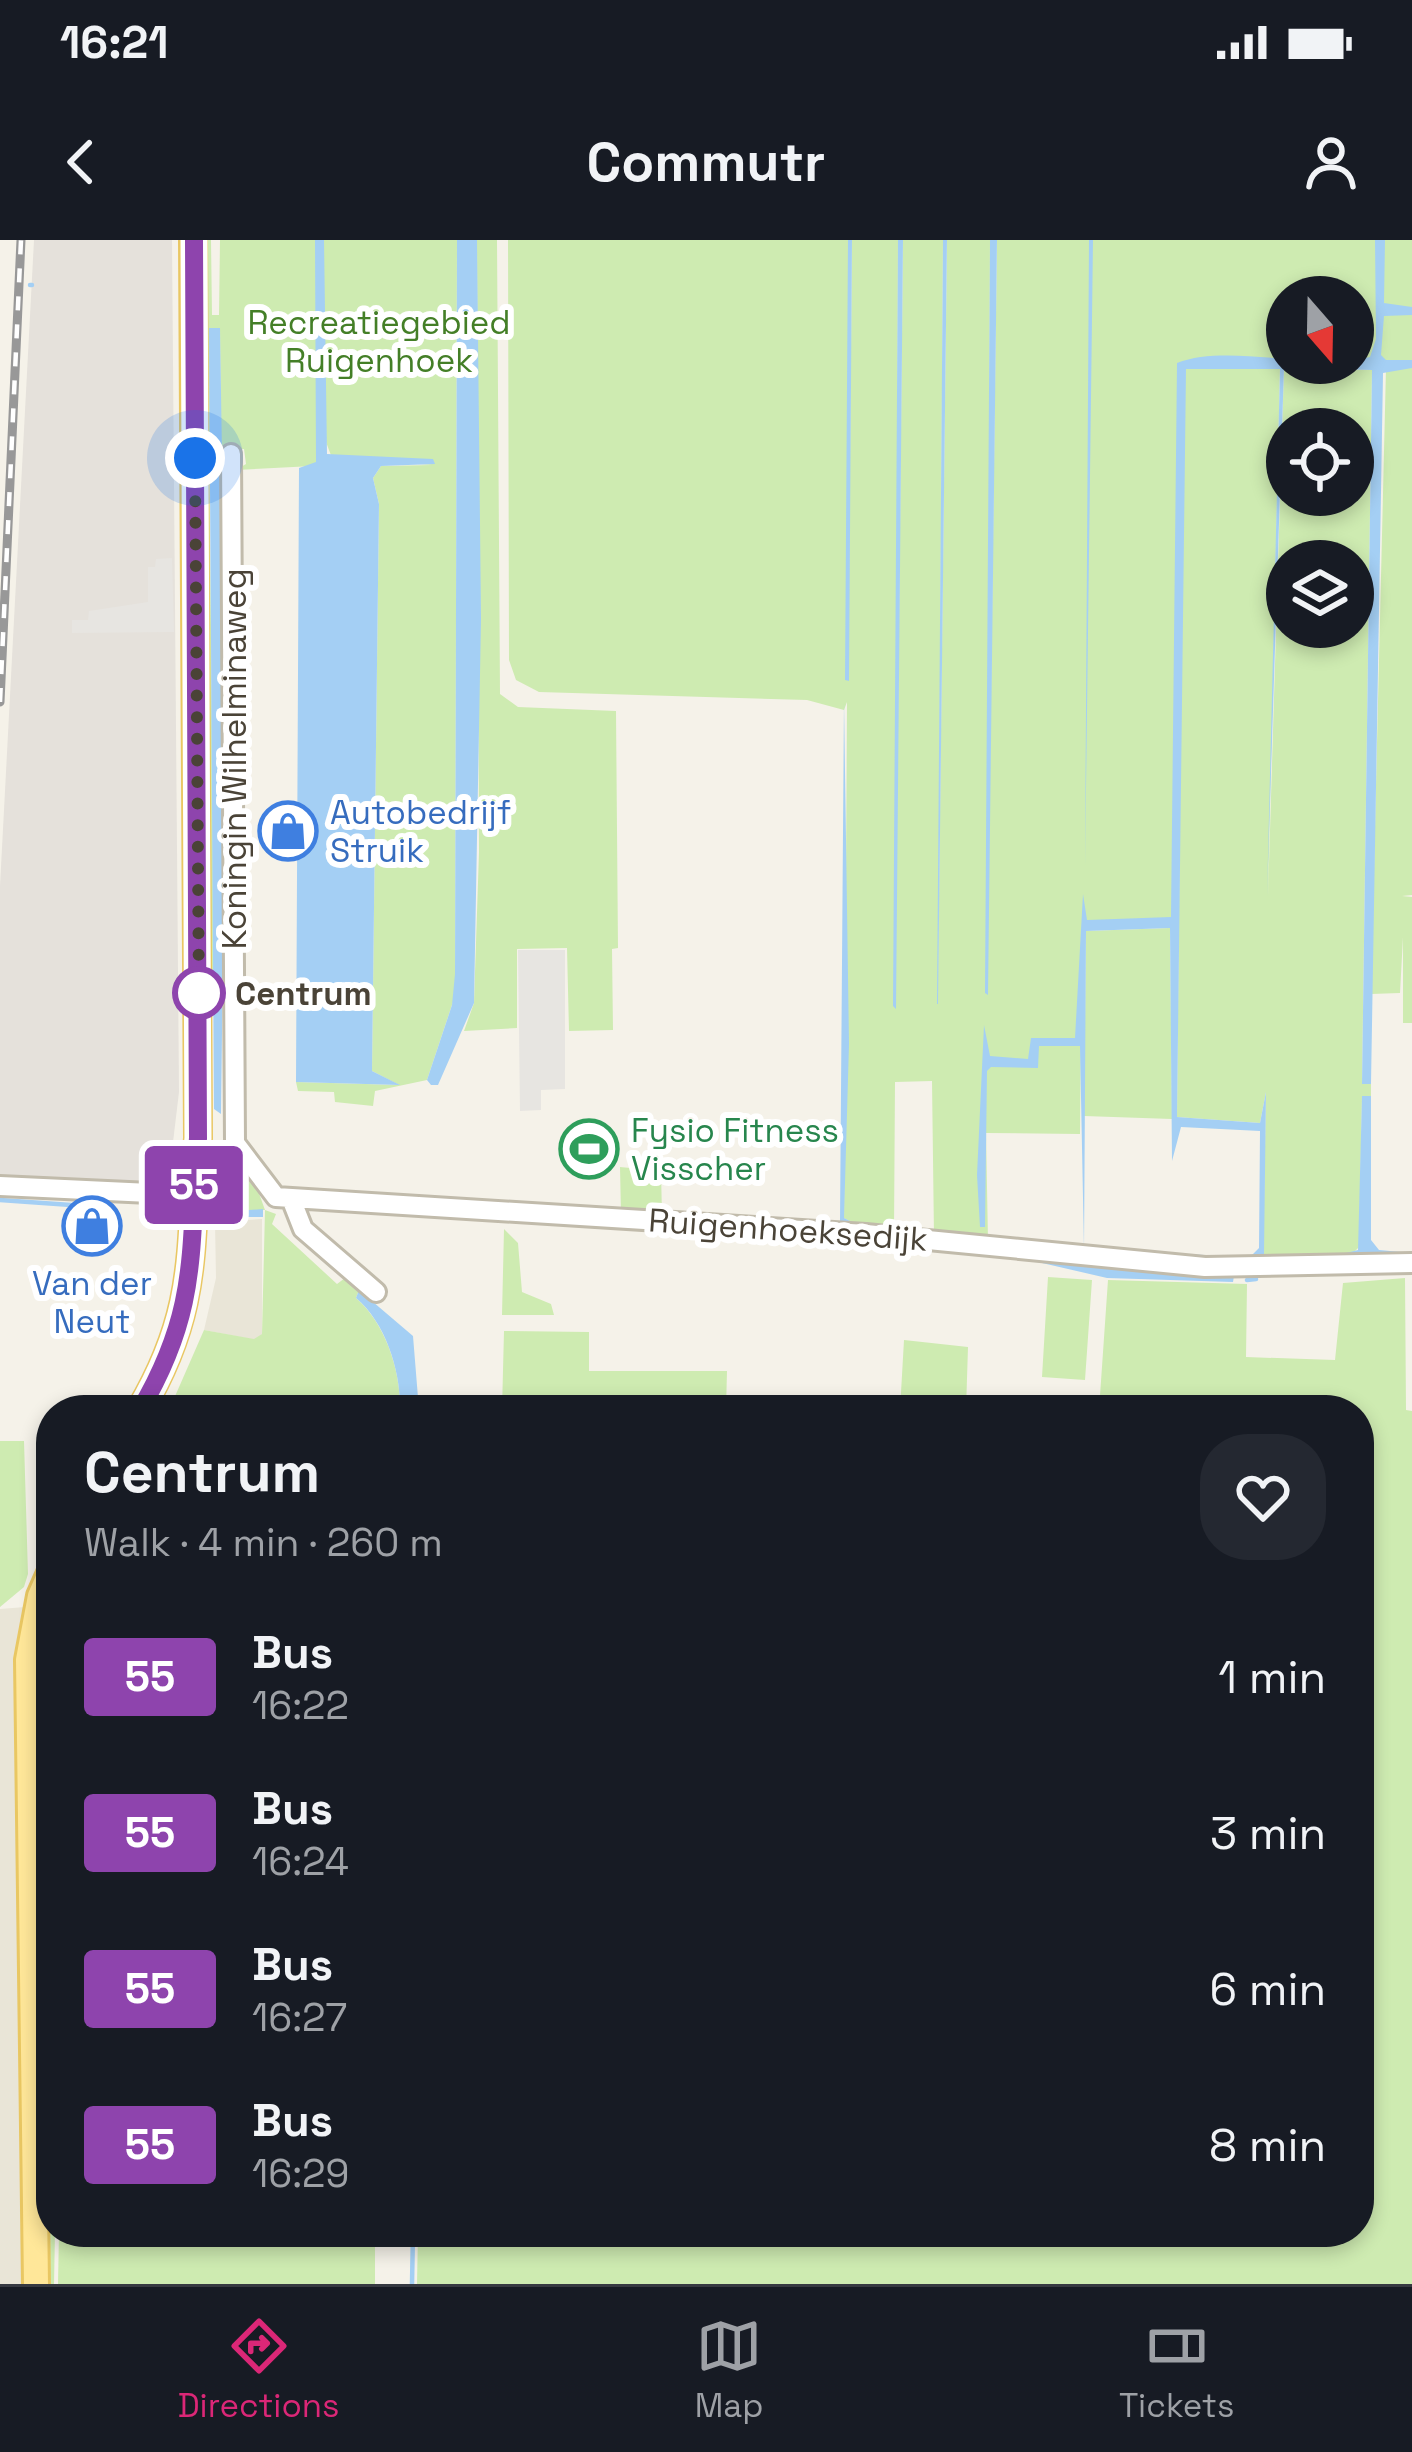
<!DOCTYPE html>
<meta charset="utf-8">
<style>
body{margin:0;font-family:"Space Grotesk",sans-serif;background:#242831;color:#f1f3f6;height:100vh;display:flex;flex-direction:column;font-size:45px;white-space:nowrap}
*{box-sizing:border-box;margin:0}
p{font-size:39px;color:#9ea1a6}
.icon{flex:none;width:66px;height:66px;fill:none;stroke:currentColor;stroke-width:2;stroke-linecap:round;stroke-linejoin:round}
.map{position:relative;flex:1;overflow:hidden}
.sheet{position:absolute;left:36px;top:1155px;width:1338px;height:852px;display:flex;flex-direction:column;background:#171b24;border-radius:48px;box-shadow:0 6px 18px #0003}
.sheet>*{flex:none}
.badge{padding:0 24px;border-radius:9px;font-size:42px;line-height:78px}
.needle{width:78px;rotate:160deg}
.controls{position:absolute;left:1266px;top:36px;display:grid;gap:24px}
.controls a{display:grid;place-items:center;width:108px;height:108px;border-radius:50%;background:#171b24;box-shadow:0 6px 18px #0003;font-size:60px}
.you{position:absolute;width:60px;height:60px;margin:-30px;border:9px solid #fff;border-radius:50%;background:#1a73e8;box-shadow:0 0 0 18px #1a73e833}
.map>.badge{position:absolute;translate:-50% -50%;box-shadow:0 0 0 6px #fff}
.round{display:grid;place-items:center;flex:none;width:126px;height:126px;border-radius:48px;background:#242831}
.summary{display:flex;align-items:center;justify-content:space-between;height:204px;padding:0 48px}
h1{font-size:57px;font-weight:800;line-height:90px}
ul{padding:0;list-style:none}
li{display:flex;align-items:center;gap:36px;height:156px;padding:0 48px}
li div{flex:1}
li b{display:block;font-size:45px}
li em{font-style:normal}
li .badge{min-width:132px;font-weight:700;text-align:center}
.status{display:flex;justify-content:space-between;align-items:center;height:84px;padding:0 60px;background:#171b24;direction:ltr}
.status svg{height:33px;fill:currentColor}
header{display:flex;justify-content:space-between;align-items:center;height:156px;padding:0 48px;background:#171b24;font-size:54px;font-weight:800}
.tab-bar{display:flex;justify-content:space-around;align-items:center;height:168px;border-top:3px solid #363941;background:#171b24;font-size:33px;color:#9ea1a6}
.tab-bar a{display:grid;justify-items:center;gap:6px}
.tab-bar .active{color:#db2777}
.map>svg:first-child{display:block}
.residential{fill:#e9e5d7}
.industrial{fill:#e5e1db}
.green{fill:#ceebb1;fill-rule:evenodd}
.parking{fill:#e7e5e1}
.water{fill:#a4cff4}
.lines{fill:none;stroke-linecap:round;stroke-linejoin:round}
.stream{stroke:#a4cff4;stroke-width:4.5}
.minor-casing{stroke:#c1bbab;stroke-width:24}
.major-casing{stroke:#e9c763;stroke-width:30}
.minor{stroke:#fff;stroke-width:18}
.major{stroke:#ffe799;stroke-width:24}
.rail-casing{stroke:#989898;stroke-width:9}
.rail{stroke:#fff;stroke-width:4.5;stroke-dasharray:14;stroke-linecap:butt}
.line-casing{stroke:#fff;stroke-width:27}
.line{stroke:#8e44ad;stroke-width:18}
.walk{stroke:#4a4337;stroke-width:12;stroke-dasharray:0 21.6}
.stop-dot{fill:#fff;stroke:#8e44ad;stroke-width:6}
.labels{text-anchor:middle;stroke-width:12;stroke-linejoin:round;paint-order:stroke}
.park-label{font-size:33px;fill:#447f27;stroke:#fff}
.street-label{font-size:33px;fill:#4a4337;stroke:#fff}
.shop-label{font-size:33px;fill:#366cbe;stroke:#fff;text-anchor:start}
.stop-label{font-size:33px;font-weight:bold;fill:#4a4337;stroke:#fff;text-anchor:start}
.leisure-label{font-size:33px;fill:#27864d;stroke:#fff;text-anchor:start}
</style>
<div class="status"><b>16:21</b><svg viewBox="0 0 49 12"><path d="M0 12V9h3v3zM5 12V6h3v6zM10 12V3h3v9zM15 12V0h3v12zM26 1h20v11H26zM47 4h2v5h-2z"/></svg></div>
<header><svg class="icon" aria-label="back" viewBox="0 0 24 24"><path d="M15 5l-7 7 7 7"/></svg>Commutr<svg class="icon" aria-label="person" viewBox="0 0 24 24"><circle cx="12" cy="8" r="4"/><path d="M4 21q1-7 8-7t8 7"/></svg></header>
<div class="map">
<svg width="1412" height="2044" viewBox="0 0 1412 2044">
<rect width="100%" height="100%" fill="#f5f2e9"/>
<path class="residential" d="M 262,979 L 262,1094 L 256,1100 L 204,1090 L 216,1038 L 215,982 Z
M 25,1367 L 14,1422 L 25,2044 L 0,2044 L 0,1369 Z"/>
<path class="industrial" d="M 34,0 L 172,0 L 179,852 L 168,944 L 163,946 L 0,936 L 0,646 Z"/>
<path class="green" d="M 200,0 L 211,0 L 212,75 L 219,75 L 220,0 L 457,0 L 455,756 L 427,840 L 375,851 L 373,866 L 335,862 L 334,852 L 298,851 L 296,842 L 399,845 L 372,831 L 379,264 L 373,238 L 381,226 L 432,225 L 332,218 L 326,202 L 323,222 L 313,226 L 236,230 L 246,224 L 244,209 L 221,211 L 220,89 L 209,211 L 215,735 L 209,736 Z
M 477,0 L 497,0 L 500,454 L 518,467 L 616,471 L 618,708 L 612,709 L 613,790 L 569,791 L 567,708 L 517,709 L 517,788 L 464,791 L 474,763 L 479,612 Z
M 508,0 L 848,0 L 848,441 L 852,0 L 898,0 L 895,768 L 903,0 L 943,0 L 938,738 L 947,0 L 990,0 L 987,755 L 997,0 L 1412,0 L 1412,123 L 1353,122 L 1353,57 L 1287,57 L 1287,123 L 1183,125 L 1174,681 L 1082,688 L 1080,894 L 986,893 L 988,1001 L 934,997 L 932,841 L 895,842 L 894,991 L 845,988 L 845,983 L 855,984 L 844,978 L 847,462 L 844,470 L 807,460 L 539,452 L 516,440 L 509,420 Z
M 1284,127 L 1372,130 L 1362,843 L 1371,844 L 1371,856 L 1362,857 L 1359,1007 L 1352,1014 L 1263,1017 L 1266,852 L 1260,883 L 1177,877 L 1184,148 L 1186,129 L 1280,128 L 1268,656 ZM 1287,189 L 1353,189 L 1353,255 L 1287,255 ZM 1287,321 L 1353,321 L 1353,387 L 1287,387 Z
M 1386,128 L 1412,128 L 1412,655 L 1402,656 L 1412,657 L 1412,783 L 1403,783 L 1403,697 L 1400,753 L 1371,754 Z
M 1170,688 L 1172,879 L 1084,876 L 1086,691 Z
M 230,908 L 256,945 L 265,970 L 276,974 L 272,984 L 337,1044 L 345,1038 L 359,1050 L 356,1058 C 386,1084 401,1132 400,1170 L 169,1170 L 204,1090 L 254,1099 L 262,1094 L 265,970 L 219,971 L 223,940 L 231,938 L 240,946 L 247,939 L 227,913 Z
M 620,927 L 661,931 L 662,976 L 621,974 Z
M 504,989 L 518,1003 L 522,1052 L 551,1064 L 554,1075 L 502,1075 Z
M 1048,1037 L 1092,1040 L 1085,1140 L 1042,1137 Z
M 1405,1038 L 1406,1170 L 1412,1171 L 1412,2044 L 417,2044 L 418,1992 L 1359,1992 L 1359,1170 L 1099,1170 L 1108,1040 L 1247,1044 L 1246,1117 L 1335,1120 L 1343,1043 Z
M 504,1091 L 589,1092 L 589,1131 L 727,1131 L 726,1170 L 502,1170 Z
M 904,1100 L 968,1107 L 966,1170 L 900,1170 Z
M 0,1201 L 24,1201 L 28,1334 L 24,1347 L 0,1367 Z
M 51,1357 L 41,1465 L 51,1547 L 51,1992 L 55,1992 L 54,2044 L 45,2044 L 35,1431 Z
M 59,1992 L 375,1992 L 375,2044 L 58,2044 Z"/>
<path class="parking" d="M 172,318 L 174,392 L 72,393 L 72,380 L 88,380 L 89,371 L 148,362 L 148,327 L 155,327 L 156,319 Z
M 518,710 L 565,710 L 565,849 L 541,850 L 541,870 L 520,871 Z"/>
<path class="water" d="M 315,0 L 324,0 L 327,214 L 433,219 L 435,224 L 381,226 L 373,238 L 379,264 L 372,831 L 400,845 L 296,842 L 299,228 L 316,222 Z
M 457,0 L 477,0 L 481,379 L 474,763 L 438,845 L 431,845 L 427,840 L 452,765 L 455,734 Z
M 848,0 L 852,0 L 849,441 L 845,440 Z
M 898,0 L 903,0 L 896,769 L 893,766 Z
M 943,0 L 947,0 L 938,764 L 937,764 Z
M 990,0 L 997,0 L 988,755 L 985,753 Z
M 1089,0 L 1093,0 L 1085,627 Z
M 1375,0 L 1385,0 L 1384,63 L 1412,67 L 1412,75 L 1384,76 L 1381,115 L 1386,120 L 1412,120 L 1412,128 L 1383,133 L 1371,844 L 1362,844 L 1372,130 L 1284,128 L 1267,657 L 1280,129 L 1186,129 L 1177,877 L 1260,883 L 1266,852 L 1264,1014 L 1263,1017 L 1213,1019 L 1137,1012 L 1250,1017 L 1259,1008 L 1260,891 L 1181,887 L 1172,921 L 1170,688 L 1086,691 L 1084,1009 L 1080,806 L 1039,806 L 1038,828 L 991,827 L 987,831 L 985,987 L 980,987 L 977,935 L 984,785 L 990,816 L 1028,819 L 1031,798 L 1075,798 L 1083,654 L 1087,680 L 1171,677 L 1177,123 C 1228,103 1312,131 1370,117 L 1376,99 Z
M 209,88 L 220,88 L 226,470 L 221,874 L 214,869 Z
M 844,462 L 849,804 L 844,978 L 856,984 L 840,983 Z
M 1362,856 L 1371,856 L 1371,1000 L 1379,1010 L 1412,1013 L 1315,1021 L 1358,1010 Z
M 214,907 L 224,911 L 248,939 L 243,947 L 231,938 L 223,940 L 220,972 L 263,969 L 263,977 L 210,977 Z
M 1012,1016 L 1234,1036 L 1233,1042 L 1107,1038 Z
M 359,1050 L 413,1096 L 419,1170 L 400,1170 C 401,1132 386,1083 356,1058 Z"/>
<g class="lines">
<path class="stream" d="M 30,45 L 32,45
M 0,960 L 71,965
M 1247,1040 L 1256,1039
M 412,2044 L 413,1992"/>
<g class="minor-casing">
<path id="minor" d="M 231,214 L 235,903 L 276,957 L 866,994 L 1205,1027 L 1412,1023
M 0,946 L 193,955
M 292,961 L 303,989 L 376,1052"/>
</g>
<g class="major-casing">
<path id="major" d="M 140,1170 C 200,1068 189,1009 198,898 L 193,0
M 36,2044 L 28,1420 L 40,1356 L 51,1331"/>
</g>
<use href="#minor" class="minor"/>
<use href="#major" class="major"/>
<g class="rail-casing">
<path id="rail" d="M 0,462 L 21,0"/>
</g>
<use href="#rail" class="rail"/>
</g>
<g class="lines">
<g class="line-casing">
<path id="line" d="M 140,1170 C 200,1068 189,1010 198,898 L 194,0"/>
</g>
<use href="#line" class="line"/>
<path class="walk" d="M 195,218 L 199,762 L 199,753"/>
</g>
<defs>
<g id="shop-ring" transform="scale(3)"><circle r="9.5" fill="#fff" stroke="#3f7fe0" stroke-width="1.5"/><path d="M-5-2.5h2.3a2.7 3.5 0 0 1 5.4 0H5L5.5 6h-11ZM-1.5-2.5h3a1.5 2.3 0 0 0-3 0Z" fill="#3f7fe0"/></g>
<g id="stadium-ring" transform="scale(3)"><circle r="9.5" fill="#fff" stroke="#2e9e5b" stroke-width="1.5"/><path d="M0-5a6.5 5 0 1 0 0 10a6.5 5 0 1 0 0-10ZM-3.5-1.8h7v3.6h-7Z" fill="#2e9e5b"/></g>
</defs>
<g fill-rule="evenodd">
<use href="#shop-ring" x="288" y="591"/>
<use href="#stadium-ring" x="589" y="909"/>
<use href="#shop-ring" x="92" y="986"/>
</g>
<circle class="stop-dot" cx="199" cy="753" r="24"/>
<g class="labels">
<g class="park-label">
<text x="379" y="94">Recreatiegebied<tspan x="379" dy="38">Ruigenhoek</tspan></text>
</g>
<g class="street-label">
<text transform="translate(234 519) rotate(-90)" y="12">Koningin Wilhelminaweg</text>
<text transform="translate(788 989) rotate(4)" y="12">Ruigenhoeksedijk</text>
</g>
<g class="shop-label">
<text x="330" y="584">Autobedrijf<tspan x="330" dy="38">Struik</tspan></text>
<text x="92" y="1055" text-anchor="middle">Van der<tspan x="92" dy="38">Neut</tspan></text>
</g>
<g class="stop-label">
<text x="235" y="765">Centrum</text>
</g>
<g class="leisure-label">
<text x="631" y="902">Fysio Fitness<tspan x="631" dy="38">Visscher</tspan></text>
</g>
</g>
</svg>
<div class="controls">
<a><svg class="needle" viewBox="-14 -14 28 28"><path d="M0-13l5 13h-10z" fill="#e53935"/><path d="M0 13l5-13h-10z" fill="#9ea1a6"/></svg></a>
<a><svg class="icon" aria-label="locate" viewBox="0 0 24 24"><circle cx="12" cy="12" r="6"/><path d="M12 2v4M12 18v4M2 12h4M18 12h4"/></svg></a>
<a><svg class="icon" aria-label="layers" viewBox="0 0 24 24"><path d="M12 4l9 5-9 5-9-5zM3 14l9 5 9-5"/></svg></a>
</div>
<div class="you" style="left:195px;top:218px"></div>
<b class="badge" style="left:194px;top:945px;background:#8e44ad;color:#fff">55</b>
<section class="sheet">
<div class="summary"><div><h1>Centrum</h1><p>Walk · 4 min · 260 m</p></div><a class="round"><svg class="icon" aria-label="heart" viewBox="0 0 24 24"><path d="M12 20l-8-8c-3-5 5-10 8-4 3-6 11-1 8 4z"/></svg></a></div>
<ul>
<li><span class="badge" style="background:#8e44ad;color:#fff">55</span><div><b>Bus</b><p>16:22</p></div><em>1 min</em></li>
<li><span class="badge" style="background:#8e44ad;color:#fff">55</span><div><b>Bus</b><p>16:24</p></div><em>3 min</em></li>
<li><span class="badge" style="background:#8e44ad;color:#fff">55</span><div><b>Bus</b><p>16:27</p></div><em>6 min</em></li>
<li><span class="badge" style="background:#8e44ad;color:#fff">55</span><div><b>Bus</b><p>16:29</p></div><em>8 min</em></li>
</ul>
</section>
</div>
<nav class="tab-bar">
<a class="active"><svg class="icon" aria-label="directions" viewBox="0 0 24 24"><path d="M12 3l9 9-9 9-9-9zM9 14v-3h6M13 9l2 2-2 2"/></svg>Directions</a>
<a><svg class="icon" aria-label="map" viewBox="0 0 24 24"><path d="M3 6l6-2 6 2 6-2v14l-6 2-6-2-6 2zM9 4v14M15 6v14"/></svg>Map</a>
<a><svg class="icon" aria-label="tickets" viewBox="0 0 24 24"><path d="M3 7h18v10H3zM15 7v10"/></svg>Tickets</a>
</nav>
